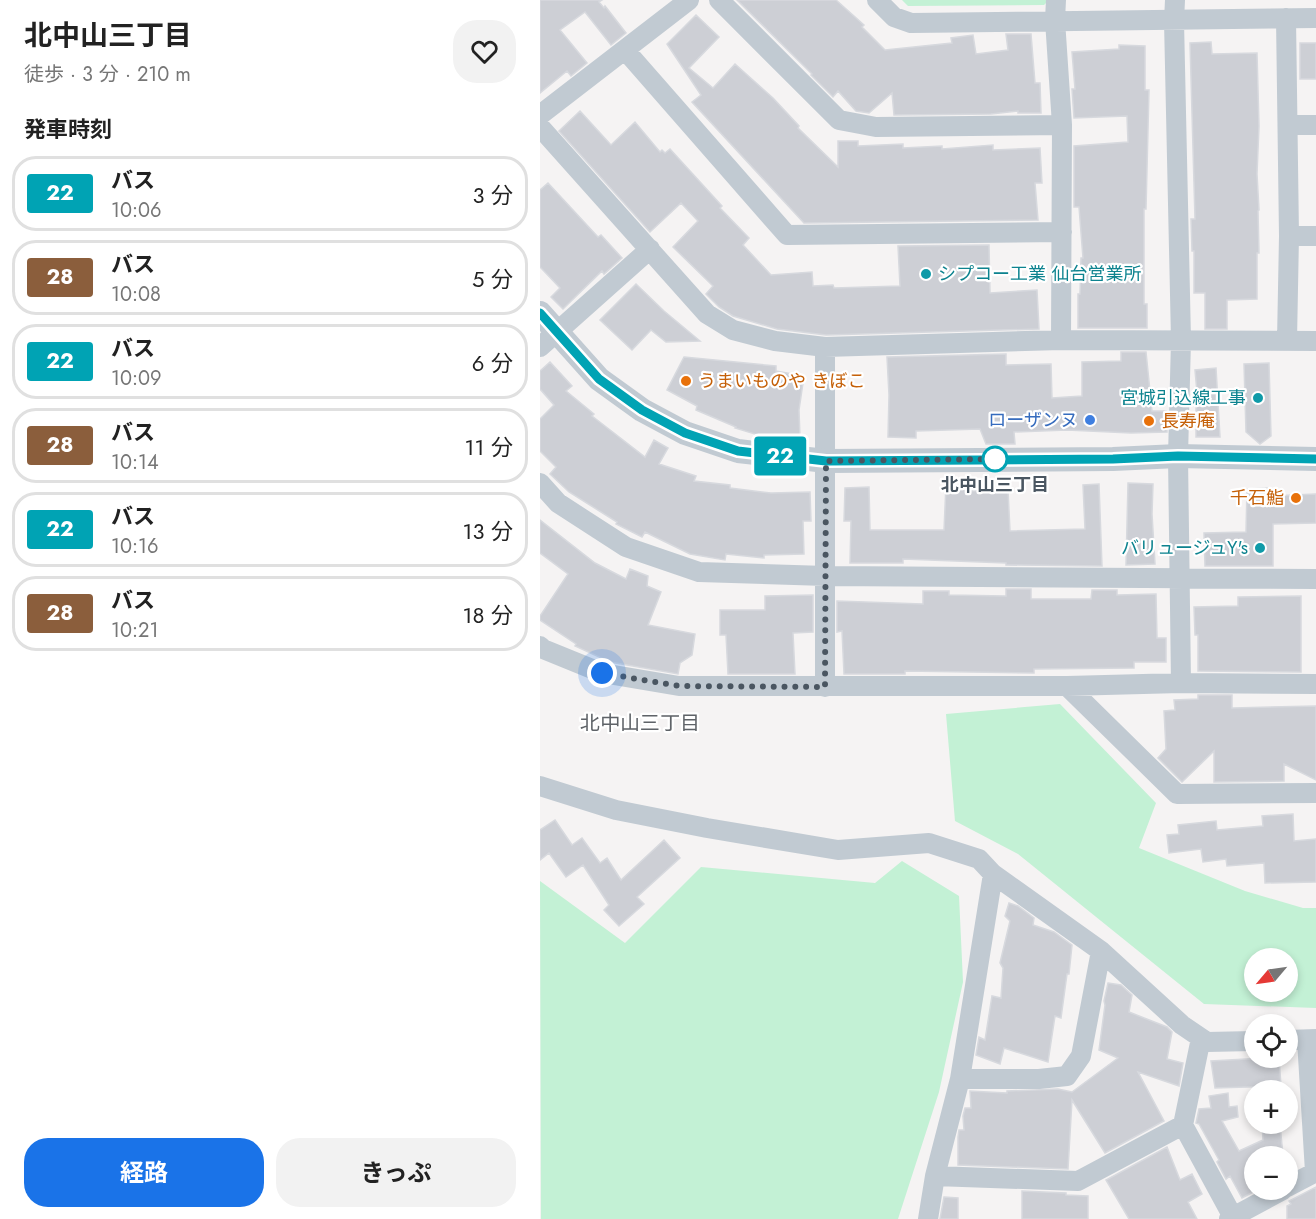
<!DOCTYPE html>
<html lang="ja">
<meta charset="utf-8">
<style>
body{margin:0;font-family:Jost,"Noto Sans JP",sans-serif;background:#f2f2f2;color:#222;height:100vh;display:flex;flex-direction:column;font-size:22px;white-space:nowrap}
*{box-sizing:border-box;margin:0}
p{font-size:20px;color:#767676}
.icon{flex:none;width:33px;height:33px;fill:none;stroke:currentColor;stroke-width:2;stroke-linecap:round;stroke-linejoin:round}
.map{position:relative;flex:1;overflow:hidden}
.sheet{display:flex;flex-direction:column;background:#fff;width:540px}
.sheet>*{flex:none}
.badge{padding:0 12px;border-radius:4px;font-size:21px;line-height:39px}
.needle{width:39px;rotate:241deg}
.controls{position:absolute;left:704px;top:948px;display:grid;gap:12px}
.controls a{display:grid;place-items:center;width:54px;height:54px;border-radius:50%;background:#fff;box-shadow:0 3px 9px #0003;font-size:30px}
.you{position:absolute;width:30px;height:30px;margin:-15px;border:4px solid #fff;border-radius:50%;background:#1a73e8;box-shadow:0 0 0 9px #1a73e833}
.map>.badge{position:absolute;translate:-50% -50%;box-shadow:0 0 0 3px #fff}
h2{padding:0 24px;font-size:22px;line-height:54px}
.round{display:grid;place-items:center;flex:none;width:63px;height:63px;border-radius:24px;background:#f2f2f2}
.summary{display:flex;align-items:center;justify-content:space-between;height:102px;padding:0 24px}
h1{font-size:28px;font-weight:700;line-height:45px}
.button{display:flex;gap:12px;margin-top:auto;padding:12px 24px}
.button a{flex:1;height:69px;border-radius:24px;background:#1a73e8;color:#fff;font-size:24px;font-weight:700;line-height:69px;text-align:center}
.button a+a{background:#f2f2f2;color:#222}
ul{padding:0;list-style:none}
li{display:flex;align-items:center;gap:18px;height:75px;margin:0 12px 9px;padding:0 12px;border:3px solid #e0e0e0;border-radius:24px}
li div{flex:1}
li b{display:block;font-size:22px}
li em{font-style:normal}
li .badge{min-width:66px;font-weight:700;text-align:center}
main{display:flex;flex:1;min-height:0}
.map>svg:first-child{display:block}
.green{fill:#c3f1d5;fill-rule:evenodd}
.building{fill:#cdcfd5;stroke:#d7d9de;stroke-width:1.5}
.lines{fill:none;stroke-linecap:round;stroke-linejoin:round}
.minor{stroke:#c1cad2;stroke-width:20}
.tertiary{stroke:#c1cad2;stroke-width:24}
.line-casing{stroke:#fff;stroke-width:14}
.line{stroke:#00a3b4;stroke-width:9}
.walk{stroke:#4a5661;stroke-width:6;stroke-dasharray:0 10.8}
.culture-dot{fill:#0f9aa8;stroke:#fff;stroke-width:2}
.food-dot{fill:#e8710a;stroke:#fff;stroke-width:2}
.shop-dot{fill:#3f7fe0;stroke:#fff;stroke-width:2}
.stop-dot{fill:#fff;stroke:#00a3b4;stroke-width:3}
.labels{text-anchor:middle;stroke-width:4.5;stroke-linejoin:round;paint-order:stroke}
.culture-label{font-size:18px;fill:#0d838f;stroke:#fff;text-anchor:end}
.food-label{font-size:18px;fill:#c56008;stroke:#fff;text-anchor:start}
.shop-label{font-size:18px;fill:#366cbe;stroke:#fff;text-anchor:end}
.stop-label{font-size:18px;font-weight:bold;fill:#4a5661;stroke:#fff}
.neighbourhood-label{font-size:20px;fill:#5f6368;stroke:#fff}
</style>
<main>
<section class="sheet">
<div class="summary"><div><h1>北中山三丁目</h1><p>徒歩 · 3 分 · 210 m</p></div><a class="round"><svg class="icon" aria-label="heart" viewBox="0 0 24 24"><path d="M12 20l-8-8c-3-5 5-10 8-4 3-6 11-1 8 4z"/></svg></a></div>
<h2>発車時刻</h2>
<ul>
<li><span class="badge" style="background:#00a3b4;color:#fff">22</span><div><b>バス</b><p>10:06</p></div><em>3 分</em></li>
<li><span class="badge" style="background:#8b5e3c;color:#fff">28</span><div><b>バス</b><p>10:08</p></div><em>5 分</em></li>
<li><span class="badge" style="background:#00a3b4;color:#fff">22</span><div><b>バス</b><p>10:09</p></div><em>6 分</em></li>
<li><span class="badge" style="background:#8b5e3c;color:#fff">28</span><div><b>バス</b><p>10:14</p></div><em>11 分</em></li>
<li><span class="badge" style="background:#00a3b4;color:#fff">22</span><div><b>バス</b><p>10:16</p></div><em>13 分</em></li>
<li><span class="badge" style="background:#8b5e3c;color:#fff">28</span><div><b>バス</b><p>10:21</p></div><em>18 分</em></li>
</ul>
<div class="button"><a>経路</a><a>きっぷ</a></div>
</section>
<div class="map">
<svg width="776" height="1219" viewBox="0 0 776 1219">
<rect width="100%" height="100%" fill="#f5f3f3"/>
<path class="green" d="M 362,0 L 509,0 L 504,5 L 368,6 Z
M 520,704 L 616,803 L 599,848 L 705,891 L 763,908 L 776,908 L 776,1008 L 664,1004 L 478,854 L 415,821 L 406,714 ZM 747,958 L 747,992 L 714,992 L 714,958 Z
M 362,861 L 419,896 L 423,982 L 399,1092 L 358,1219 L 1,1219 L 0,881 L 85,943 L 161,867 L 335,883 Z"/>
<path class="building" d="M 0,0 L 62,0 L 59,2 L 64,8 L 65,6 L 86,33 L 71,45 L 45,12 L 20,30 L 47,63 L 31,76 L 27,71 L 0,93 Z
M 197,0 L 296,0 L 324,25 L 322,27 L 345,50 L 412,43 L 411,38 L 433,35 L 436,54 L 468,50 L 466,34 L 491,34 L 495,83 L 500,83 L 501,113 L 478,113 L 478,111 L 451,114 L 354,115 L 352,93 L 329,113 L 316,111 L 298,91 L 293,97 L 271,75 L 272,74 Z
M 156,15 L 179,37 L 149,68 L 173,88 L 195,64 L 233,98 L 259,126 L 258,128 L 298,167 L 298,141 L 318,141 L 318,146 L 363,144 L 363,148 L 402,146 L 402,149 L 453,145 L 453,150 L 500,148 L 502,183 L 495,183 L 498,220 L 264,223 L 152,102 L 161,95 L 127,44 Z
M 671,42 L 672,54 L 717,53 L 719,126 L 717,174 L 719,210 L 718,211 L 719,253 L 717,253 L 717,299 L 687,300 L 687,329 L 665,329 L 665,293 L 654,293 L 654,251 L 652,251 L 651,219 L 655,219 L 650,43 Z
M 760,43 L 776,43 L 776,79 L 760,79 Z
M 579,45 L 605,46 L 605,90 L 609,90 L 606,209 L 604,209 L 604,304 L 607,304 L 607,328 L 538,328 L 538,294 L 540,294 L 541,258 L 543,258 L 539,207 L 534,207 L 534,146 L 588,142 L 587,116 L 534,118 L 532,89 L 535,89 L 532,52 L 579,49 Z
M 40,111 L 71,145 L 95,122 L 120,152 L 122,150 L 125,153 L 130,149 L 182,206 L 180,208 L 209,238 L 203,245 L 231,275 L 272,272 L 273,286 L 293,285 L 294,288 L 360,286 L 358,246 L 449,245 L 450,293 L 497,290 L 499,329 L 286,335 L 237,329 L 193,316 L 179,307 L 166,294 L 173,286 L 133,247 L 158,221 L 141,203 L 110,232 L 19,131 Z
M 8,183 L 58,237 L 61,235 L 82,258 L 64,274 L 62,271 L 23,309 L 11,297 L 20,288 L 0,267 L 0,190 Z
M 96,284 L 124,311 L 160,341 L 126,342 L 111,330 L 92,350 L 60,320 Z
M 581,352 L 606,352 L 612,411 L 626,411 L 627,432 L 591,433 L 527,430 L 474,432 L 475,444 L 446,444 L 440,429 L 376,431 L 376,438 L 348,437 L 349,395 L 347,357 L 466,354 L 466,365 L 511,364 L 512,398 L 542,396 L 542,362 L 581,361 Z
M 144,357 L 236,366 L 236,371 L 264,376 L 259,410 L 260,438 L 228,438 L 195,428 L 196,427 L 156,410 L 157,406 L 127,390 Z
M 10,362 L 32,386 L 26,391 L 54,414 L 52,416 L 105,457 L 114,440 L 128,448 L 119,464 L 156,476 L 154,481 L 190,485 L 190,488 L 231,493 L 270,492 L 271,521 L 263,521 L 264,554 L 224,555 L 224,558 L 186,554 L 185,560 L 150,554 L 105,532 L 102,537 L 76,524 L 77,522 L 29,492 L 10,474 L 16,467 L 0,451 L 0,419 L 14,405 L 0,389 L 0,371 Z
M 729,363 L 731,436 L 720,444 L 706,432 L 704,364 Z
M 676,368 L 680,437 L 656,437 L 656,404 L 658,404 L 655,370 Z
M 588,483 L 613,484 L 612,514 L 615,564 L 586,565 Z
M 559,484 L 562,566 L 466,565 L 466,563 L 363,559 L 363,563 L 310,563 L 311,521 L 304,521 L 305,488 L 329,487 L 330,530 L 404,530 L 406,485 L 429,486 L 429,491 L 468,490 L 470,531 L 545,529 L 543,485 Z
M 729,488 L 730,496 L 776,494 L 776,523 L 733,524 L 733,566 L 665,566 L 664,533 L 706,532 L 707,489 Z
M 0,520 L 55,563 L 86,579 L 90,569 L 108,576 L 107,586 L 121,592 L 108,625 L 155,634 L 152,655 L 140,663 L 138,674 L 70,662 L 35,646 L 36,644 L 0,620 L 0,616 L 28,574 L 0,553 Z
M 466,589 L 491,589 L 491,599 L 551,599 L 552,590 L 577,590 L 577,595 L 616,594 L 617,638 L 626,638 L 626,662 L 594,662 L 594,668 L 494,669 L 494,673 L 365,671 L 365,674 L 304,674 L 302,631 L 297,632 L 297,601 L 383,604 L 383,591 L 409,591 L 409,595 L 466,596 Z
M 273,595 L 273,632 L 253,633 L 255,674 L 188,674 L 186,635 L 180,635 L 180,610 L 225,610 L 225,596 Z
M 761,596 L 761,672 L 658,671 L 658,635 L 655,635 L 654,607 L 698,606 L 698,597 Z
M 658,695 L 692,695 L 692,708 L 776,706 L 776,780 L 744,764 L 744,781 L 674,782 L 674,751 L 642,782 L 618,758 L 626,749 L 624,711 L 635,710 L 634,700 L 658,699 Z
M 753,814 L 754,841 L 776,839 L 776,882 L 725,883 L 724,863 L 687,866 L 686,859 L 663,862 L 661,849 L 629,853 L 627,835 L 639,834 L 638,825 L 676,821 L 677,830 L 723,826 L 722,816 Z
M 15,820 L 32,845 L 42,838 L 60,863 L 67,858 L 81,880 L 124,840 L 140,858 L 97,897 L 104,904 L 79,926 L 64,910 L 69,905 L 43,865 L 26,877 L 9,853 L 0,860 L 0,830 Z
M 469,903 L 478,906 L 494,918 L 493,925 L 514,932 L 532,945 L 529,974 L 527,974 L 521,1018 L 515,1016 L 508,1062 L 464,1048 L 460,1064 L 436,1055 L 439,1037 L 445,1040 L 452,996 L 461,998 L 463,968 L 460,963 L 470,921 L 465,916 Z
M 568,983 L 581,985 L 592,995 L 589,1012 L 627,1027 L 632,1032 L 627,1059 L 643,1063 L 639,1086 L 598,1072 L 624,1121 L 565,1153 L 532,1100 L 528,1169 L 418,1165 L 418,1137 L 419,1130 L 424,1130 L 423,1116 L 425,1108 L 431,1108 L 430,1091 L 467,1093 L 467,1091 L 518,1089 L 532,1092 L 578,1058 L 559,1050 L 565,1005 L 564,1001 Z
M 724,1058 L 739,1058 L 741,1086 L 675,1088 L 671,1061 Z
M 688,1093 L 689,1107 L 697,1106 L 698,1117 L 682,1121 L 699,1151 L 723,1140 L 722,1124 L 740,1124 L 743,1156 L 714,1156 L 714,1169 L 709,1172 L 714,1183 L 714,1190 L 717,1190 L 702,1198 L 690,1176 L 686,1179 L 677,1162 L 679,1160 L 659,1124 L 656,1123 L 659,1109 L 671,1108 L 669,1096 Z
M 627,1147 L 640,1180 L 652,1174 L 662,1194 L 648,1202 L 657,1219 L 589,1219 L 566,1180 Z
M 776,1187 L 776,1219 L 747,1219 L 747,1206 L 751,1204 L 749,1201 Z
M 482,1191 L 526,1193 L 526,1195 L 548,1196 L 548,1219 L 482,1219 Z
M 404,1197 L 418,1198 L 418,1219 L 400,1219 Z"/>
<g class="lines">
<path class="minor" d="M 179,0 L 299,120 L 336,127 L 522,125
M 337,0 L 354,17 L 371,23 L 776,18
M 516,0 L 515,20 L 522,125 L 521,340
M 635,0 L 634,21 L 641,340 L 638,456 L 641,683
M 746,18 L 749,236 L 747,341
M 85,50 L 247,235 L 522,232
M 0,115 L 149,0
M 749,125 L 776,125
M 0,127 L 167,314 L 193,330 L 235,341 L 285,347 L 521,340 L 776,341
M 749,236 L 776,236
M 0,347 L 110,249
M 0,483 L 18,503 L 86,547 L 159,572 L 286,576 L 776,579
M 0,646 L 3,649 L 62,673 L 139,686 L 527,686 L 641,683 L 776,684
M 527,686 L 637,794 L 776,793
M 285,687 L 285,347
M 0,786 L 76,810 L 167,828 L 298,850 L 389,843 L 439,859 L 453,874 L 561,951 L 642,1025 L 667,1042 L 714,1041
M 661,1038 L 643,1125 L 694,1219
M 747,1040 L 776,1039
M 767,1040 L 775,1172
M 420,1079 L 499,1079 L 527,1076 L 541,1056 L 561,951
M 395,1176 L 538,1181 L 643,1125
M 747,1187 L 776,1172
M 388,1219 L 395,1176 L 420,1079 L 453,874
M 689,1219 L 743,1190"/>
<path class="tertiary" d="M 0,313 L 59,379 L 102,410 L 145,433 L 198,451 L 286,461 L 573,459 L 638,456 L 776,459"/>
</g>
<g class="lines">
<g class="line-casing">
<path id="line" d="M 0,313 L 59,379 L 102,410 L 145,433 L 198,451 L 286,461 L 573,459 L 638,456 L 776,459"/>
</g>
<use href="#line" class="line"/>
<path class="walk" d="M 62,673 L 139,686 L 285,687 L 286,461 L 459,459 L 455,459"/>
</g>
<g class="culture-dot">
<circle cx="386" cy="274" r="6"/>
<circle cx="718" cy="398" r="6"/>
<circle cx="720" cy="548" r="6"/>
</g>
<g class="food-dot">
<circle cx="146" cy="381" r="6"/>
<circle cx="609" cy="421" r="6"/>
<circle cx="756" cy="498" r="6"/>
</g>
<circle class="shop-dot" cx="550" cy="420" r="6"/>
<circle class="stop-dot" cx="455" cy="459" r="12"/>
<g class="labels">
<g class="culture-label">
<text x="398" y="280" text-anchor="start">シプコー工業 仙台営業所</text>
<text x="706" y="404">宮城引込線工事</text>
<text x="708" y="554">バリュージュY's</text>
</g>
<g class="food-label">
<text x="158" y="387">うまいものや きぼこ</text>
<text x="621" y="427">長寿庵</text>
<text x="744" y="504" text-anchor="end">千石鮨</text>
</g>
<g class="shop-label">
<text x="538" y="426">ローザンヌ</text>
</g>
<g class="stop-label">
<text x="455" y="491">北中山三丁目</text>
</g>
<g class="neighbourhood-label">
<text x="100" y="730">北中山三丁目</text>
</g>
</g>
</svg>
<div class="controls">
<a><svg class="needle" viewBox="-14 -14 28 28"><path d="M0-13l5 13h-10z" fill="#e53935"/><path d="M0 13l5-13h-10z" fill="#767676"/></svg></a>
<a><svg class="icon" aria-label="locate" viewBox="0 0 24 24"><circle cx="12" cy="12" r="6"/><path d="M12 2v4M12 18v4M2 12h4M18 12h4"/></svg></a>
<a>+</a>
<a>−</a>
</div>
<div class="you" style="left:62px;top:673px"></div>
<b class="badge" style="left:240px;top:456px;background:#00a3b4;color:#fff">22</b>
</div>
</main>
